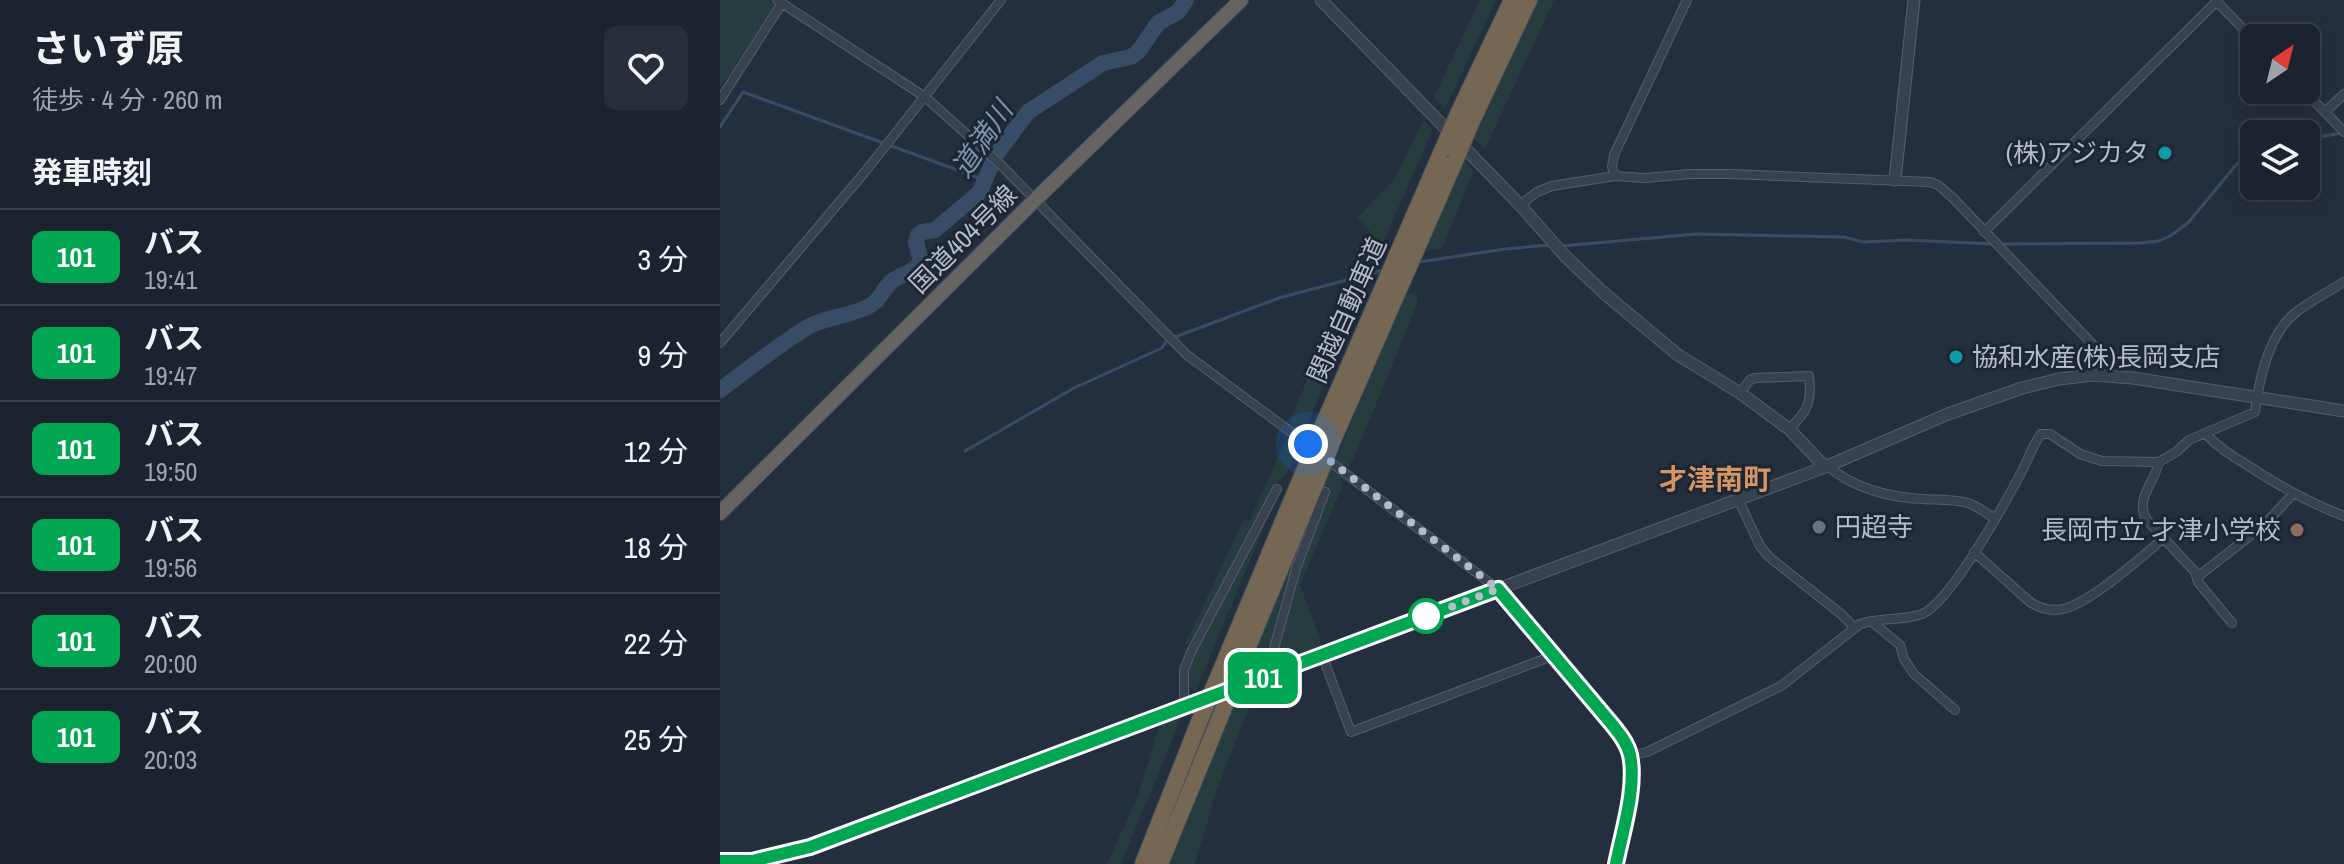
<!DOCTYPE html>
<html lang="ja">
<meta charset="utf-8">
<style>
body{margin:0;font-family:"Archivo Narrow","Noto Sans JP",sans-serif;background:#282f3a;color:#f1f3f6;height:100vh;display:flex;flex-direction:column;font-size:30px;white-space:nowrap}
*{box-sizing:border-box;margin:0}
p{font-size:26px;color:#a0a4aa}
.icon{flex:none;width:44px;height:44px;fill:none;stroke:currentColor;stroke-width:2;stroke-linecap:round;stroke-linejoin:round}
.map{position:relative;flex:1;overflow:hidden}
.side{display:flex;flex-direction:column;background:#1b232e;width:720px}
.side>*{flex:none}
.badge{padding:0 16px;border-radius:12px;font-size:28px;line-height:52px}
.needle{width:52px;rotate:35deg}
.buttons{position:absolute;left:1520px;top:24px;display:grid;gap:16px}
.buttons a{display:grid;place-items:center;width:80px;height:80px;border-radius:12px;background:#1b232e;box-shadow:0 4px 20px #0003,0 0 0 2px #39404a;font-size:40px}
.you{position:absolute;width:40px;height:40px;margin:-20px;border:6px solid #fff;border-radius:50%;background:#1a73e8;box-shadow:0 0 0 12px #1a73e833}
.map>.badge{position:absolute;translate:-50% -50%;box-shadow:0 0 0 4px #fff}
h2{padding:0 32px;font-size:30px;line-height:72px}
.round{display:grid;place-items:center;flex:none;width:84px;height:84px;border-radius:12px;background:#282f3a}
.overview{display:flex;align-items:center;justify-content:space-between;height:136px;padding:0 32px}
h1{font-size:38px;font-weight:700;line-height:60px}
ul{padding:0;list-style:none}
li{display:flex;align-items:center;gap:24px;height:96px;padding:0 32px;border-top:2px solid #39404a}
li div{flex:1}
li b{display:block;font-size:30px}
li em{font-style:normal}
li .badge{min-width:88px;font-weight:700;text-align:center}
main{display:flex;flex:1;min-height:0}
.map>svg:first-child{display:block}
.green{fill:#263c3f}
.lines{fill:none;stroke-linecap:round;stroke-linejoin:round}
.stream{stroke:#394c67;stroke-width:3}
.river{stroke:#394c67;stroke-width:16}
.minor-casing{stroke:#565f6c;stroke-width:10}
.tertiary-casing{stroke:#565f6c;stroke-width:13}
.secondary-casing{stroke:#565f6c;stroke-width:14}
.trunk-casing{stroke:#434c59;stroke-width:16}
.motorway-casing{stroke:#434c59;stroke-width:18}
.minor{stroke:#38414e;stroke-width:8}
.tertiary{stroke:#38414e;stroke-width:11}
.secondary{stroke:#465061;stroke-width:12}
.trunk{stroke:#656462;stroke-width:14}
.motorway{stroke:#746855;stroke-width:16}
.motorway-bridge-casing{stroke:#434c59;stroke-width:18;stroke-linecap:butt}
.motorway-bridge{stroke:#746855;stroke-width:16}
.line-casing{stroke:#fff;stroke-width:18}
.line{stroke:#00a651;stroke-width:12}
.walk{stroke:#b4bcc9;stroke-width:8;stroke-dasharray:0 14.4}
.culture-dot{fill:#0f9aa8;stroke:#1d2633;stroke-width:3}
.worship-dot{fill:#6b7280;stroke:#1d2633;stroke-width:3}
.education-dot{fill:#8d6e63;stroke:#1d2633;stroke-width:3}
.stop-dot{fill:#fff;stroke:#00a651;stroke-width:4}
.labels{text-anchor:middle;stroke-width:6;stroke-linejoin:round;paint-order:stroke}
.poi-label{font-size:26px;fill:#b4bcc9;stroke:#1d2633;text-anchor:end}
.street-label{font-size:26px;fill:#b4bcc9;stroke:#1d2633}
.water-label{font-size:28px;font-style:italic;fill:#7c92b1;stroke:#1d2633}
.neighbourhood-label{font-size:28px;font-weight:bold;fill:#d59563;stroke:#1d2633}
</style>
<main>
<section class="side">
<div class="overview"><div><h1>さいず原</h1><p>徒歩 · 4 分 · 260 m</p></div><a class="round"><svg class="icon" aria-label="heart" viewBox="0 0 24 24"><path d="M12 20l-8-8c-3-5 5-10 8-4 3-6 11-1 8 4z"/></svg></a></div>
<h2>発車時刻</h2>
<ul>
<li><span class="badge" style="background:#00a651;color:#fff">101</span><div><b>バス</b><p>19:41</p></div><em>3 分</em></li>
<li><span class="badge" style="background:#00a651;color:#fff">101</span><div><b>バス</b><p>19:47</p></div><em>9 分</em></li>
<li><span class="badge" style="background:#00a651;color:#fff">101</span><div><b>バス</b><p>19:50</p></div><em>12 分</em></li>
<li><span class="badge" style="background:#00a651;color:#fff">101</span><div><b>バス</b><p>19:56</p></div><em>18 分</em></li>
<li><span class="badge" style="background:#00a651;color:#fff">101</span><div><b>バス</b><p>20:00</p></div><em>22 分</em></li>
<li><span class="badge" style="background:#00a651;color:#fff">101</span><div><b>バス</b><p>20:03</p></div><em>25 分</em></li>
</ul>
</section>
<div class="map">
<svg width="1624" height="864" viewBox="0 0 1624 864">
<rect width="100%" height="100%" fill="#242f3e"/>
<path class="green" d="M 0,0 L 50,0 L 54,7 L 0,88 Z
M 760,0 L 776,0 L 725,109 L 714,97 Z
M 817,0 L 834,0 L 765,149 L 752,136 Z
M 703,120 L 713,129 L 654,263 L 645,258 L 642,248 L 650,231 L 637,218 L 674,180 Z
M 742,159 L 754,171 L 722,248 L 700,252 Z
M 682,293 L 697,294 L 697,304 L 635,456 L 627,468 L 616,461 Z
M 636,303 L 584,434 L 583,434 L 569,423 L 617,309 Z
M 569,438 L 579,445 L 566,476 L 558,481 L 468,645 L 465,644 L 523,521 L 530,520 L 563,446 Z
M 610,469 L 620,476 L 622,487 L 580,585 L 600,637 L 601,648 L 558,665 L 556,657 L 601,500 L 600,490 Z
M 550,512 L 476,691 L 473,691 L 467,683 L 468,667 L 475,651 Z
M 584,525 L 545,664 L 524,672 Z
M 525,692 L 530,706 L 496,792 L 475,864 L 445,864 L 513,696 Z
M 462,716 L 401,864 L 387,864 L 417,798 L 440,724 Z"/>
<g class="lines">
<path class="stream" d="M 0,127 L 23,92 L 265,180
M 1586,139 L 1622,133
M 1280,244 L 1421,243 L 1439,241 L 1450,236 L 1468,223 L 1521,159 L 1534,150
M 842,246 L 976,234 L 1124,237 L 1143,242 L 1187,240 L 1273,244
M 699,262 L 785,249 L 830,245
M 455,337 L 559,298 L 664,270
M 245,451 L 354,388 L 442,348 L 447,340"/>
<path class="river" d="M 0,390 C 28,369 56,347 86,328 C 106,316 131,317 151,305 C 161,299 163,289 171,282 C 181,273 194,274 201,261 L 196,242 L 198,235 L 202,232 L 215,230 L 260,192 L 275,156 L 308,112 L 383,63 L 411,57 L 418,52 L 438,23 L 458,12 L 466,0"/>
<g class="minor-casing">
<path id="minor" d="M 57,0 L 205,97 L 280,164 L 467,355 L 594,449
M 1497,2 L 1534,40
M 1583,90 L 1605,112
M 1624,94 L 1605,112 L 1624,132
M 0,100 L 62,3
M 895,176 L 892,167 L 894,155 L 967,0
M 800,205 L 817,192 L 832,186 L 895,176 L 924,178 L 971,174 L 1010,174 L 1210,182 L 1218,185 L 1233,198 L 1376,348 L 1385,376
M 1264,232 L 1498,0
M 0,343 L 144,173 L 281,0
M 1020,393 L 1030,380 L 1035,378 L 1089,376 C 1092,402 1088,411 1069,429
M 1486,434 C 1497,447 1513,456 1527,465 C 1559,486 1589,503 1624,516
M 605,458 L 778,589
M 1439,462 C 1434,484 1414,500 1427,520 L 1475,572 L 1480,575 L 1545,524 L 1573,494
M 1108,466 C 1132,488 1172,498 1203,499 C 1218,500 1233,499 1248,503 C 1258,507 1267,513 1275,519
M 1018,499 L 1040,546 L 1049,557 L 1121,614 L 1134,627
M 1254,552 L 1310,602 C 1321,609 1334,612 1347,608 C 1377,597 1419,559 1444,538
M 1475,572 L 1478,582 L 1512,623
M 1151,621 L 1180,645 L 1184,659 L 1194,674 L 1235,710
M 602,655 L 631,732 L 835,655
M 546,677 L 576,569 L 605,492
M 464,707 L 464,670 L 471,652 L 557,489
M 910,756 L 927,752 L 1061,686 L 1140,624 C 1160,617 1183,621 1202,614 C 1230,603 1285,503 1301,473 C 1308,460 1312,446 1321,434 L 1330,434 L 1360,454 L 1382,461 L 1439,462 L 1456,452 L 1469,440 L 1535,412 C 1539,380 1548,335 1575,313 C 1590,301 1608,292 1624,282"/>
</g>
<g class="tertiary-casing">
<path id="tertiary" d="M 601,0 L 800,205 L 845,256 L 885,294 L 958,355 L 1020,393 L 1069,429 L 1105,467
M 1175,180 L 1194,0
M 778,589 L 1105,467 L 1228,414 L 1302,388 L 1339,379 L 1373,375 L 1413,378 L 1624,411"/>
</g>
<g class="secondary-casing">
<path id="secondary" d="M 0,861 L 32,861 L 90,847 L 778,589 L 890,722 C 898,732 907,742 910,755 C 917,786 903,833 896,864"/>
</g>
<g class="trunk-casing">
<path id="trunk" d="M 0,513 L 315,200 L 521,0"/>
</g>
<g class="motorway-casing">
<path id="motorway" d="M 738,114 L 792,0
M 751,123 L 809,0
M 601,430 L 723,149
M 613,440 L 735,161
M 518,671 L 600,473
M 499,675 L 587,464
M 423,864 L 481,717
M 440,864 L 503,710"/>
</g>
<use href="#minor" class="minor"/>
<use href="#tertiary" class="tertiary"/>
<use href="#secondary" class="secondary"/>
<use href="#trunk" class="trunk"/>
<use href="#motorway" class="motorway"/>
<g class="motorway-bridge-casing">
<path id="motorway-bridge" d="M 723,149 L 738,114
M 735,161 L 751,123
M 587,464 L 601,430
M 600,473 L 613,440
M 503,710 L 518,671
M 481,717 L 499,675"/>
</g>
<use href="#motorway-bridge" class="motorway-bridge"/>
</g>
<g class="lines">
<g class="line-casing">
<path id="line" d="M 0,861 L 32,861 L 90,847 L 778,589 L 890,722 C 898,732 907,742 910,755 C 917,787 902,833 896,864"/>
</g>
<use href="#line" class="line"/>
<path class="walk" d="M 588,444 L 778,589 L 694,621 L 706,616"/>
</g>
<g class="culture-dot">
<circle cx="1445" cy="153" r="8"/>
<circle cx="1236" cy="357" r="8"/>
</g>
<circle class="worship-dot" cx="1099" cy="527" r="8"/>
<circle class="education-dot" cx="1577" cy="530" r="8"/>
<circle class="stop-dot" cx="706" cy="616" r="16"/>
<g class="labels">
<g class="poi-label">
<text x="1429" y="162">(株)アジカタ</text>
<text x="1252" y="366" text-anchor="start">協和水産(株)長岡支店</text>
<text x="1115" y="536" text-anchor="start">円超寺</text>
<text x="1561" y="539">長岡市立 才津小学校</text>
</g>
<g class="street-label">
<text transform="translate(243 239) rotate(-45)" y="9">国道404号線</text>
<text transform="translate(627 310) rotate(-66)" y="9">関越自動車道</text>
</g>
<g class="water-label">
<text transform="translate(262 139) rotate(-56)" y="10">道満川</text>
</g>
<g class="neighbourhood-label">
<text x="995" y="489">才津南町</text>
</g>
</g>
</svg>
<div class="buttons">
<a><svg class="needle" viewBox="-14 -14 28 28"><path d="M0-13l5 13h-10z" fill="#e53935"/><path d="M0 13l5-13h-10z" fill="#a0a4aa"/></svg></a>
<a><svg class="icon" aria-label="layers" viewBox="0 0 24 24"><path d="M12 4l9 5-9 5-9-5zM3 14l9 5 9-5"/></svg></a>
</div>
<div class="you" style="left:588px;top:444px"></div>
<b class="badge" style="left:543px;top:678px;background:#00a651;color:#fff">101</b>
</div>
</main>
